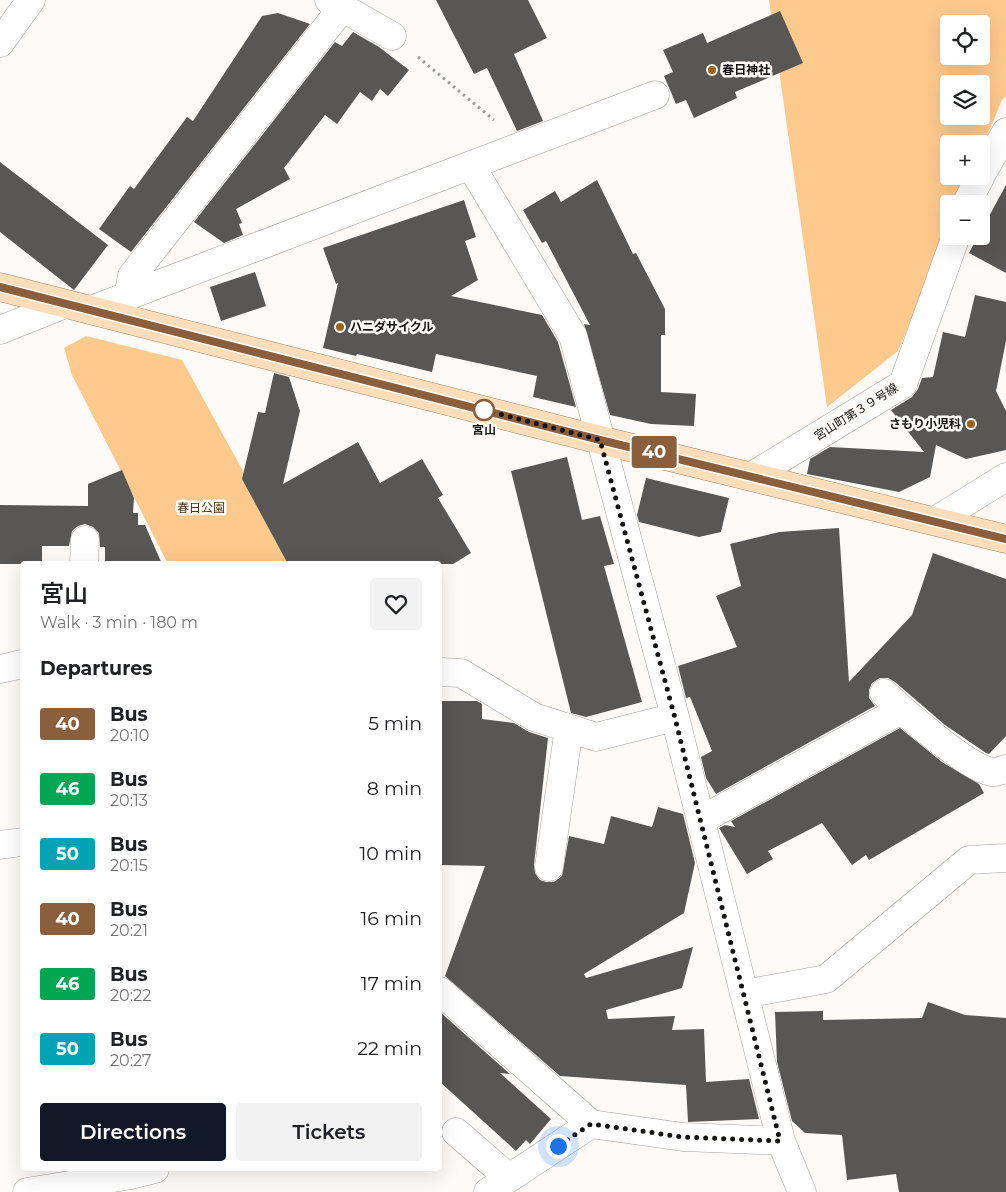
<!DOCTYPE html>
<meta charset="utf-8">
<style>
body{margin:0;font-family:Montserrat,"Noto Sans JP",sans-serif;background:#f2f2f2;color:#202124;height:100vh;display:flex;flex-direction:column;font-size:19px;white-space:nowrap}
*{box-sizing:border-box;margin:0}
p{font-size:16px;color:#757577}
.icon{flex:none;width:28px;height:28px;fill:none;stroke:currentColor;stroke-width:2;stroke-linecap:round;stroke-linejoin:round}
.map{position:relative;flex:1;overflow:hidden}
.side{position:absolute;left:20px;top:561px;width:422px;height:610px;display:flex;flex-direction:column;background:#fff;border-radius:5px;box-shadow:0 5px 20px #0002}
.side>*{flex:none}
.badge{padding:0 10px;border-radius:4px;font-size:18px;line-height:32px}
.controls{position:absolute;left:940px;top:15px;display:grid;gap:10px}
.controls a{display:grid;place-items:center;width:50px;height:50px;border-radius:5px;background:#fff;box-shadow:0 5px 20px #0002;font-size:25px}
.you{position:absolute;width:25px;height:25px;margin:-12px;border:4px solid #fff;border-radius:50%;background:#1a73e8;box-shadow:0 0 0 8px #1a73e833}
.map>.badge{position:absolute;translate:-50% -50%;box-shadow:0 0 0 2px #fff}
h2{padding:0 20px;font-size:19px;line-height:45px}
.round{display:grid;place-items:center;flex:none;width:52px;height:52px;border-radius:5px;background:#f2f2f2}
.head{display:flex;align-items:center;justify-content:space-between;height:85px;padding:0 20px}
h1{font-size:24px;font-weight:600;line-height:38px}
.action{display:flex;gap:10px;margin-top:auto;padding:10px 20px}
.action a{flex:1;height:58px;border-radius:5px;background:#111827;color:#fff;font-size:20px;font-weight:600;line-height:58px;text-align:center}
.action a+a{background:#f2f2f2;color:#202124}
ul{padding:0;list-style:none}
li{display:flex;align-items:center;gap:15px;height:65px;padding:0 20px}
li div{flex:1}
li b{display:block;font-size:19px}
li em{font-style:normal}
li .badge{min-width:55px;font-weight:700;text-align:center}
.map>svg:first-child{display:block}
.green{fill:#fec98c;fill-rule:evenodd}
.building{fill:#595755}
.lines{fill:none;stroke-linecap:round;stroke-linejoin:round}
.minor-casing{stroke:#a3a19f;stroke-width:29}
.major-casing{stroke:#a78761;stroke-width:29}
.path{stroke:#9e9c9b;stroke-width:3;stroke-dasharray:2.5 4;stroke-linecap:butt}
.minor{stroke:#fff;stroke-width:28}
.major{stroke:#faddb9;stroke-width:28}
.line-casing{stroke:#fff;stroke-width:11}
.line{stroke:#8b5e3c;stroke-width:8}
.walk{stroke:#131312;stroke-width:5;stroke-dasharray:0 9}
.poi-dot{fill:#99651a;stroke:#fdfaf8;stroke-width:2}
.stop-dot{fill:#fff;stroke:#8b5e3c;stroke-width:2.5}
.labels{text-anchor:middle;stroke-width:5;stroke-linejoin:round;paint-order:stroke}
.poi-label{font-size:12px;font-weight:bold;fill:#131312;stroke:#fdfaf8;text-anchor:start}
.street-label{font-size:12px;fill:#131312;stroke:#fdfaf8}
.stop-label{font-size:12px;font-weight:bold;fill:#131312;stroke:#fdfaf8}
.park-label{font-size:12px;fill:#4e330f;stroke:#fdfaf8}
</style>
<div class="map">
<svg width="1006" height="1192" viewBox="0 0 1006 1192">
<rect width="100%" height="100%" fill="#fdfaf8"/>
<path class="green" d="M 769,0 L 1006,0 L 1006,96 L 1002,100 L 981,150 L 981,144 L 949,144 L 949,176 L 970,176 L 959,204 L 949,204 L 949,229 L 898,351 L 827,407 ZM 949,24 L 981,24 L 981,56 L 949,56 ZM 949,84 L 981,84 L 981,116 L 949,116 Z
M 86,336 L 182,360 L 294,564 L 168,564 L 72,375 L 64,348 Z"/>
<path class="building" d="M 436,0 L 528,0 L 547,38 L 514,54 L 543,121 L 517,131 L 487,68 L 474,74 Z
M 780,11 L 803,63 L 735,92 L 737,98 L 694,118 L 686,100 L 676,104 L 664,76 L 673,72 L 663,50 L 703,33 L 707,43 Z
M 278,13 L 310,24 L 131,252 L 99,229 L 130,186 L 134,189 L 187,117 L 193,121 L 262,16 Z
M 353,32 L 379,47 L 409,70 L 388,96 L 380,89 L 372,101 L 360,92 L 337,124 L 325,115 L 284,168 L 290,179 L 236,209 L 242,223 L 239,224 L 243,235 L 224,243 L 194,222 L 335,42 L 342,46 Z
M 0,162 L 108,245 L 74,290 L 0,232 Z
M 597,180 L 633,254 L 636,253 L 665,309 L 665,335 L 661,335 L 661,392 L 696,394 L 694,426 L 651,424 L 610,415 L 584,324 L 590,325 L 546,241 L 542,243 L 523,210 L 555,191 L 561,202 Z
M 1006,185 L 1006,273 L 969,253 L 978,236 L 981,236 L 981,231 Z
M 464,200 L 476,237 L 465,241 L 478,280 L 451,296 L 542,315 L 558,342 L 576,407 L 533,397 L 537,376 L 436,354 L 432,372 L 357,354 L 356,356 L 323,348 L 338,283 L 336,284 L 323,248 Z
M 255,272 L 266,306 L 221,321 L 210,287 Z
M 975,295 L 1006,302 L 1006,341 L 996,391 L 1006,411 L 1006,450 L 966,459 L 936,445 L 930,477 L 899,492 L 807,474 L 810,459 L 830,447 L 924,452 L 891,410 L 912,397 L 918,389 L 922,378 L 933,377 L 943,332 L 965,337 Z
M 274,373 L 289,377 L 300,411 L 283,484 L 358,442 L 380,483 L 422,459 L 443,495 L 438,498 L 471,553 L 453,564 L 288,564 L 242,479 L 258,412 L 265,413 Z
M 567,457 L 582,520 L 600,516 L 614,564 L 604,566 L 642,702 L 586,717 L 571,713 L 511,471 Z
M 122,470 L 134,498 L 133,513 L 138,513 L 138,525 L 145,525 L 162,564 L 105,564 L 105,547 L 100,547 L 99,533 L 93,527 L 85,524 L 78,526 L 72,531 L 69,546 L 42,546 L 42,564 L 0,564 L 0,505 L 88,506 L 88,484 Z
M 646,478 L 729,498 L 721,532 L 699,537 L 639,522 L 637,515 Z
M 839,528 L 849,682 L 912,615 L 933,553 L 1006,579 L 1006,736 L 989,754 L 986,753 L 945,725 L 895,682 L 888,678 L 880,678 L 872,683 L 869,690 L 869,698 L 875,706 L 716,794 L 706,778 L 701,757 L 712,751 L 690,697 L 686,698 L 678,666 L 737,647 L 716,596 L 741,586 L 730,544 L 779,532 Z
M 440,701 L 477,701 L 482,704 L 482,719 L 514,723 L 529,732 L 548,738 L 534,865 L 535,873 L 540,880 L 546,882 L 554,882 L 562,876 L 569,836 L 604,844 L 611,816 L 652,827 L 658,807 L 683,814 L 695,863 L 684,913 L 584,974 L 586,978 L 693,947 L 682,988 L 606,1010 L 608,1019 L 675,1016 L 672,1030 L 704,1029 L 706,1082 L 749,1079 L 759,1119 L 688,1122 L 686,1085 L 560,1076 L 445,976 L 485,866 L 440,865 Z
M 900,728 L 942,762 L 979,784 L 984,793 L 869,860 L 866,855 L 852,865 L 822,823 L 768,851 L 773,859 L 747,874 L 719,828 L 725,825 L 735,827 L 731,821 Z
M 928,1002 L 965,1015 L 1006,1018 L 1006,1192 L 899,1192 L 896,1174 L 847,1180 L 842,1135 L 805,1133 L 792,1121 L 777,1062 L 775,1012 L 823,1011 L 823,1020 L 922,1018 Z
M 440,1012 L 510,1074 L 500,1073 L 551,1119 L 530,1144 L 526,1140 L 516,1151 L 440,1082 Z"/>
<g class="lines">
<g class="minor-casing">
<path id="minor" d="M 329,0 L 392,36
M 0,43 L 31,0
M 471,166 L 573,336 L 675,717 L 781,1141 L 802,1192
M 981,175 L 1006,132
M 966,204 L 981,176
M 128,296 L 132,276 L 342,8
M 91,310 L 655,95
M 0,330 L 65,304
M 752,476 L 903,384 L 956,236
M 935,521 L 1006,477
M 84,564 L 85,540
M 0,669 L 22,664
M 440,672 L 461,673 L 534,717 L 596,737 L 675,717
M 884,693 C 905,713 964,765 991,772 C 996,773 1001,770 1006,769
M 701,820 L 901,710
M 0,845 L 22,842
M 549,867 L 569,728
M 440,991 L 591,1124 L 683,1137 L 781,1141
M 744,994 L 826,979 L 969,860 L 1006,858
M 456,1132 L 509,1178
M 27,1192 L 131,1175 L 155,1169
M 488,1192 L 591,1124"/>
</g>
<g class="major-casing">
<path id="major" d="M 0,287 L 600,440 L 1006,539"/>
</g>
<path class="path" d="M 418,57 L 494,120"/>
<use href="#minor" class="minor"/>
<use href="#major" class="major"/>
</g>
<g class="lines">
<g class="line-casing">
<path id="line" d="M 0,287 L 600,440 L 1006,539"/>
</g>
<use href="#line" class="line"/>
<path class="walk" d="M 484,410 L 600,440 L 675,718 L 780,1141 L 683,1137 L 591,1124 L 558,1146"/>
</g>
<g class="poi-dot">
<circle cx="712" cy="70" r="5"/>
<circle cx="340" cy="327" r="5"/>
<circle cx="971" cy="424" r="5"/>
</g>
<circle class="stop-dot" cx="484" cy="410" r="10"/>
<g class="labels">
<g class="poi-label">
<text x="722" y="74">春日神社</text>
<text x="350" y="331">ハニダサイクル</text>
<text x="961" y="428" text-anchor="end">さもり小児科</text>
</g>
<g class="street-label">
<text transform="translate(856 412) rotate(-32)" y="4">宮山町第３９号線</text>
</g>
<g class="stop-label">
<text x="484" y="434">宮山</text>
</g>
<g class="park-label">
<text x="201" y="512">春日公園</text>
</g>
</g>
</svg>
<div class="controls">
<a><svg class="icon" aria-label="locate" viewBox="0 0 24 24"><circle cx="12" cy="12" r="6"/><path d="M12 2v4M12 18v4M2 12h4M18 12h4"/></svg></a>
<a><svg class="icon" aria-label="layers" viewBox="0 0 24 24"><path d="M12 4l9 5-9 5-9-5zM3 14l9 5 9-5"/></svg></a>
<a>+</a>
<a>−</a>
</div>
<div class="you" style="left:558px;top:1146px"></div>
<b class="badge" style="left:654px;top:452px;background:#8b5e3c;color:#fff">40</b>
<section class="side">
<div class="head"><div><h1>宮山</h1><p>Walk · 3 min · 180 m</p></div><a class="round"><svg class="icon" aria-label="heart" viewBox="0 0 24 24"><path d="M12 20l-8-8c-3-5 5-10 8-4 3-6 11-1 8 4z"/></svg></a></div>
<h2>Departures</h2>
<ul>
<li><span class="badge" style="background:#8b5e3c;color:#fff">40</span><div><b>Bus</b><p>20:10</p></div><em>5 min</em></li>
<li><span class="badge" style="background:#00a651;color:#fff">46</span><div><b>Bus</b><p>20:13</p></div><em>8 min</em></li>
<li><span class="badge" style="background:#00a3b4;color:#fff">50</span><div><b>Bus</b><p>20:15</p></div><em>10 min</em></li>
<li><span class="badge" style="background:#8b5e3c;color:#fff">40</span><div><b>Bus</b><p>20:21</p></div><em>16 min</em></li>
<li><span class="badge" style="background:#00a651;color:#fff">46</span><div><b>Bus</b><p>20:22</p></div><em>17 min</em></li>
<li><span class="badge" style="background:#00a3b4;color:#fff">50</span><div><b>Bus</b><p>20:27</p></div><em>22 min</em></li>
</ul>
<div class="action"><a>Directions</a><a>Tickets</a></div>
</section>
</div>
